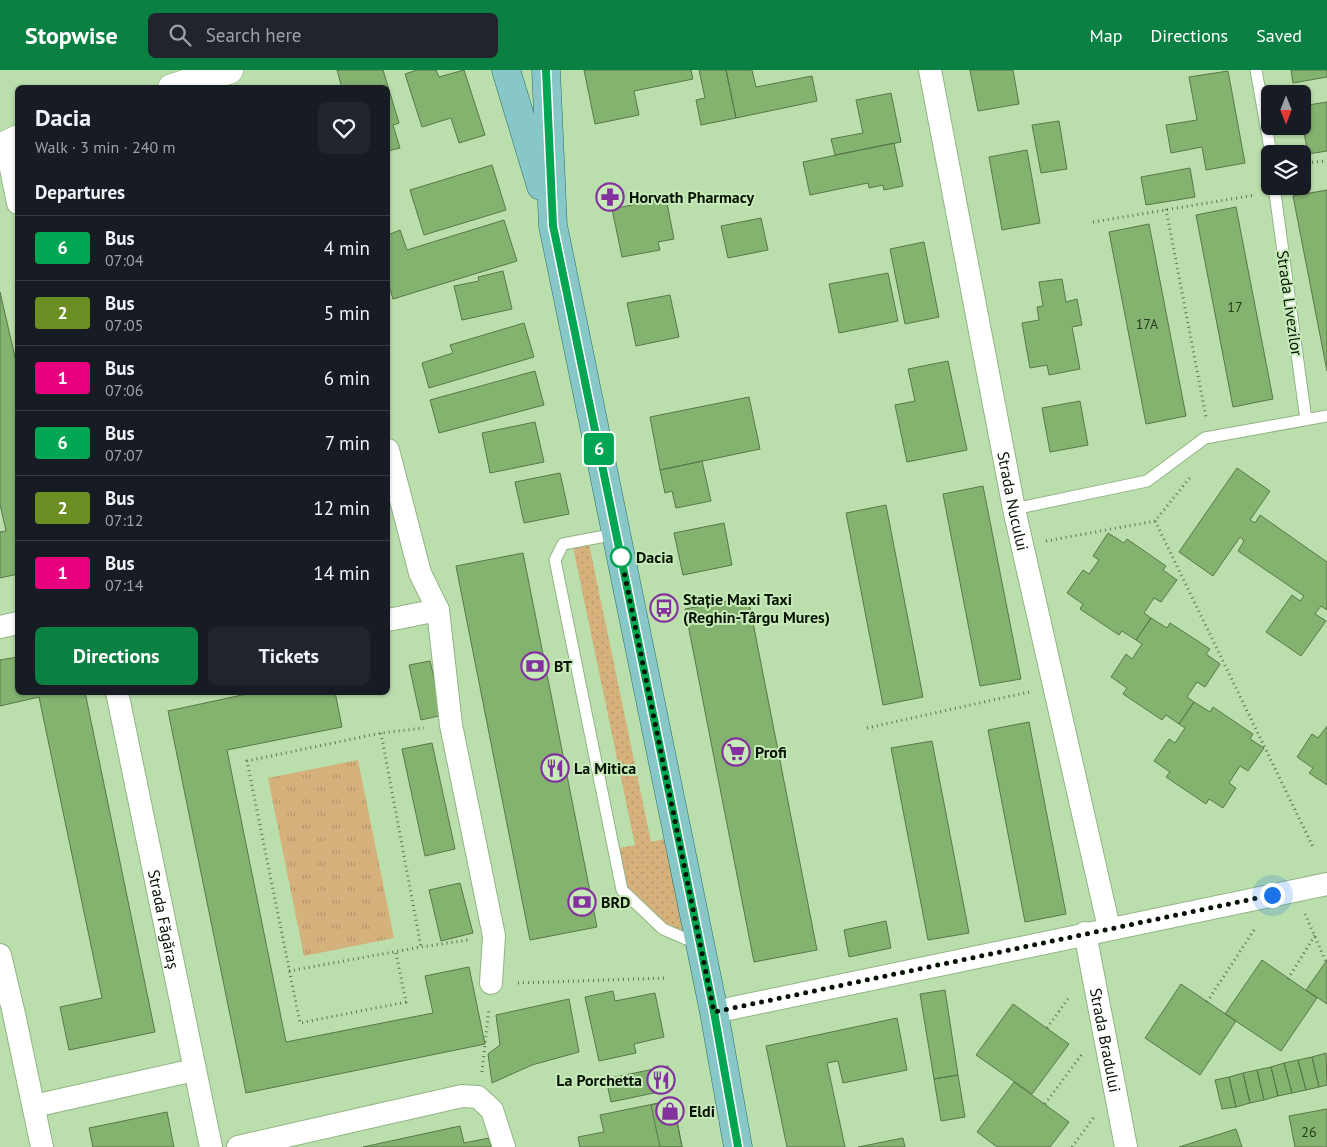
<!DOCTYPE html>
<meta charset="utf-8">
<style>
body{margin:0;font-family:"PT Sans",sans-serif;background:#20242c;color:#f1f3f6;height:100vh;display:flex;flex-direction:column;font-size:19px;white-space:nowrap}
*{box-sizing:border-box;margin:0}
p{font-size:16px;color:#9ea1a6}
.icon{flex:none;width:28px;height:28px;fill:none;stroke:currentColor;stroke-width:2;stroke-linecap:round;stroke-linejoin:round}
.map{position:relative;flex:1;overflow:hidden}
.panel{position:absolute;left:15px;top:15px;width:375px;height:610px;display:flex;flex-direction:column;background:#171b24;border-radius:8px;box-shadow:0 1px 4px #0004}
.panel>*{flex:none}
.badge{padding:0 10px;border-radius:4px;font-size:18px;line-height:32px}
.needle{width:32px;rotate:180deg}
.controls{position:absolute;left:1261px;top:15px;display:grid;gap:10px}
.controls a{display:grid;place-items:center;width:50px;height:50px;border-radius:8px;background:#171b24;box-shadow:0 1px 4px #0004;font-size:25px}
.you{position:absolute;width:25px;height:25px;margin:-12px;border:4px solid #fff;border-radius:50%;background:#1a73e8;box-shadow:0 0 0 8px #1a73e833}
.map>.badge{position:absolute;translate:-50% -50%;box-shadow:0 0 0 2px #fff}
h2{padding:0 20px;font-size:19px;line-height:45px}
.round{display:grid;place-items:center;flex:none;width:52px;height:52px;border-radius:8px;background:#20242c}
.summary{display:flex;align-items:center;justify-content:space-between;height:85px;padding:0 20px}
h1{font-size:24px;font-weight:800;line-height:38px}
.action{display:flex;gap:10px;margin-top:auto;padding:10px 20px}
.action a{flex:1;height:58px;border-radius:8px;background:#0b8043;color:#fff;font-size:20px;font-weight:800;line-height:58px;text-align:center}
.action a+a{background:#20242c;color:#f1f3f6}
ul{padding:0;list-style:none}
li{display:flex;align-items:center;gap:15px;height:65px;padding:0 20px;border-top:1px solid #363941}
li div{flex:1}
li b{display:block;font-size:19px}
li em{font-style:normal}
li .badge{min-width:55px;font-weight:700;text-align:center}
header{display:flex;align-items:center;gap:30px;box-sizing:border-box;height:70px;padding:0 25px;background:#0b8043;color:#fff}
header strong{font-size:24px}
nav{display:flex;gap:28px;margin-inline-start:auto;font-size:18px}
.search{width:350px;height:45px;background:#20242c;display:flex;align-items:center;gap:12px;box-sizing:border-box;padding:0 18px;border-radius:8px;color:#9ea1a6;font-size:19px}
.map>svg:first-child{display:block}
.grass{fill:url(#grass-dots)}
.park{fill:url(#park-tufts)}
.building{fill:#84b26f;stroke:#58784a}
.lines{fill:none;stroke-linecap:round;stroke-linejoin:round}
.service-casing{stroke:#92b484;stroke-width:13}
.minor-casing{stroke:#92b484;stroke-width:24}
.secondary-casing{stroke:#92b484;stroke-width:29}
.primary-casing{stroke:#276f6a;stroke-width:29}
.path{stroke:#5d7555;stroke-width:3;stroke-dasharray:1 4;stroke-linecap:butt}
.service{stroke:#fff;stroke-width:11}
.minor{stroke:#fff;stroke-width:22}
.secondary{stroke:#fff;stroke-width:28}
.primary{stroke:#88c7c7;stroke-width:28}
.line-casing{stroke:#fff;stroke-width:11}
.line{stroke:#00a651;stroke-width:8}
.walk{stroke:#061203;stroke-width:5;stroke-dasharray:0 9}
.stop-dot{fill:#fff;stroke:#00a651;stroke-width:2.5}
.labels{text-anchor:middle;stroke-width:4;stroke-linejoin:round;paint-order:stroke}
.number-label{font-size:14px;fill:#263a1e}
.poi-label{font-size:16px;font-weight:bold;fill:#061203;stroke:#c7ebb8;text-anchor:start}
.street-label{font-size:16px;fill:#061203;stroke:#c7ebb8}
.stop-label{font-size:16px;font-weight:bold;fill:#061203;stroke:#c7ebb8;text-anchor:start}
</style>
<header>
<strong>Stopwise</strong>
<div class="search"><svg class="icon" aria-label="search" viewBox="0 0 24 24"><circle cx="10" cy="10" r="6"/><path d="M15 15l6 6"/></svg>Search here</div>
<nav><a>Map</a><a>Directions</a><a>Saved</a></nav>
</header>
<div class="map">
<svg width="1327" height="1077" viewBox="0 0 1327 1077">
<defs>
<pattern id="grass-dots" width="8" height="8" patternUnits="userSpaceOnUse" patternTransform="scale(1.25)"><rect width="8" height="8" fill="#d5b17c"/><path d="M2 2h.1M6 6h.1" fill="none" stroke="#b5976a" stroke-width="1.8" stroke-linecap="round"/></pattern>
<pattern id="park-tufts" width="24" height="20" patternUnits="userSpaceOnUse" patternTransform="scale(1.25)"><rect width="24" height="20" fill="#d5b17c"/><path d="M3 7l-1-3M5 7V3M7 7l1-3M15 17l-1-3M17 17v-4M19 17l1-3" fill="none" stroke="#b5976a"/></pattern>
</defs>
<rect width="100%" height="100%" fill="#badeac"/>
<path class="grass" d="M 588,469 L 651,772 L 678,766 L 701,875 L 663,859 L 622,820 L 614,779 L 635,775 L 572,472 Z"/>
<path class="park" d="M 358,690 L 394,868 L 304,886 L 268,708 Z"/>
<path class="building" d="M 337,0 L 383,0 L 399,53 L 393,55 L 400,78 L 388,81 L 388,18 L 342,18 Z
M 417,0 L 436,0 L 439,7 L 464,0 L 485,65 L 459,73 L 451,48 L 422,57 L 405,4 Z
M 584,0 L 691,0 L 693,9 L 634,21 L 639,45 L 595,54 Z
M 699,0 L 726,0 L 736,48 L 701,55 L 696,30 L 705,28 Z
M 726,0 L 752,0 L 756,17 L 812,6 L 817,31 L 736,48 Z
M 970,0 L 1013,0 L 1019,34 L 978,41 Z
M 1291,0 L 1327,0 L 1327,7 L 1293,13 Z
M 1228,1 L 1245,93 L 1206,100 L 1202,77 L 1171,83 L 1166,55 L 1197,50 L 1189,7 Z
M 891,23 L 901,72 L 835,85 L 831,69 L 863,63 L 856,30 Z
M 1327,32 L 1327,81 L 1308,84 L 1302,52 L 1302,36 Z
M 1059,51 L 1067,99 L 1041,103 L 1032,55 Z
M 894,73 L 903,116 L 884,120 L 883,115 L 869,118 L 868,113 L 810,125 L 803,92 Z
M 1027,80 L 1040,153 L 1002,160 L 989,87 Z
M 492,95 L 506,140 L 424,165 L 410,120 Z
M 1190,98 L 1195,127 L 1146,135 L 1141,107 Z
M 1327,120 L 1327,301 L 1293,126 Z
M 666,128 L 674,169 L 658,172 L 660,180 L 622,187 L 612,139 Z
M 1236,137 L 1273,329 L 1233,337 L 1196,145 Z
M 761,148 L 768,180 L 728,188 L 721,156 Z
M 504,150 L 517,191 L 393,229 L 389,216 L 388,216 L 388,165 L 400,160 L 407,180 Z
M 1149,154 L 1186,346 L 1146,354 L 1109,162 Z
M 924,172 L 939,247 L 905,254 L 890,179 Z
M 503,201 L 512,239 L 462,250 L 454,216 L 479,211 L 478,207 Z
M 888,203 L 898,251 L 839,263 L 829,214 Z
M 1062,209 L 1066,232 L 1077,229 L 1082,255 L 1072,257 L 1080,299 L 1049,305 L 1047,295 L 1030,298 L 1022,253 L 1039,250 L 1037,237 L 1043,236 L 1039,212 Z
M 0,222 L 18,300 L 18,504 L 0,508 L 0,462 L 6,461 L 0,434 Z
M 670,225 L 679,267 L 636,276 L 627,233 Z
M 524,253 L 534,287 L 429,318 L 422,293 L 453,283 L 450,275 Z
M 948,291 L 967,380 L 907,392 L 895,335 L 915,331 L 908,299 Z
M 535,301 L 544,335 L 439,363 L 430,330 Z
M 749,327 L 760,379 L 660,400 L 650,347 Z
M 1080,331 L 1088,375 L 1050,382 L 1042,338 Z
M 535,352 L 544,392 L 490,403 L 482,363 Z
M 702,391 L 711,431 L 676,438 L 672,421 L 665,423 L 660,400 Z
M 1237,398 L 1270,421 L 1250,450 L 1255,453 L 1260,445 L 1327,492 L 1327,540 L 1321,536 L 1315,544 L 1326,551 L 1301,586 L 1266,562 L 1292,525 L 1300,531 L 1304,526 L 1238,481 L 1244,471 L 1240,467 L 1213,506 L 1179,482 Z
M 560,403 L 569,444 L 524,453 L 515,412 Z
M 983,416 L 1021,609 L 980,616 L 943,424 Z
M 886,435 L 923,627 L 883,635 L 846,443 Z
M 724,453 L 732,495 L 683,505 L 674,463 Z
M 1108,463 L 1124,473 L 1127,469 L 1166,496 L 1163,500 L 1177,510 L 1161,532 L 1154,528 L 1144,543 L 1151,548 L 1136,570 L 1122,561 L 1119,565 L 1080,539 L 1083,534 L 1067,523 L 1083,500 L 1089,504 L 1099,490 L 1093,486 Z
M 523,483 L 597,857 L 530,870 L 456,496 Z
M 748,527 L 817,880 L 754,892 L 685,539 Z
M 1151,548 L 1167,558 L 1170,553 L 1210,579 L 1206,584 L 1220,594 L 1205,617 L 1197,612 L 1187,627 L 1194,632 L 1179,654 L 1166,645 L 1162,650 L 1123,624 L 1127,618 L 1111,607 L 1126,584 L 1132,589 L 1142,574 L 1136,570 Z
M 18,587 L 18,622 L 85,622 L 155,962 L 69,980 L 60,937 L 102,928 L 39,627 L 0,636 L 0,590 Z
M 430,591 L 443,645 L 421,650 L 409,595 Z
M 256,622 L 335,622 L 342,657 L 227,680 L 286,972 L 433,943 L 425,906 L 469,897 L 485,974 L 246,1023 L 168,641 Z
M 1194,632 L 1210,642 L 1213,637 L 1253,664 L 1250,669 L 1264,678 L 1248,701 L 1240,696 L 1229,713 L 1236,718 L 1223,738 L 1209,729 L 1206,734 L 1166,707 L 1170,702 L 1154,691 L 1169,669 L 1175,673 L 1185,658 L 1179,654 Z
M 1029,652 L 1066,844 L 1025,852 L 988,660 Z
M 1327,656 L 1327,715 L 1309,703 L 1313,698 L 1297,687 L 1312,664 L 1318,668 Z
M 932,671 L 969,863 L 928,870 L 891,678 Z
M 432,673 L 455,779 L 425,786 L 402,679 Z
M 460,813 L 473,863 L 441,871 L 429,820 Z
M 886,851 L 891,878 L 849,887 L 844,860 Z
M 1262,890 L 1317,928 L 1281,981 L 1225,944 Z
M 1327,890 L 1327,934 L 1306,920 Z
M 1181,914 L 1236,951 L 1200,1005 L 1145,968 Z
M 945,920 L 958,1005 L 934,1009 L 920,924 Z
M 613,921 L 615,931 L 655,923 L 664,967 L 634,974 L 636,983 L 599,991 L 585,927 Z
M 569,929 L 579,982 L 532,995 L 492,1013 L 488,984 L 500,975 L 496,945 Z
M 1013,934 L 1069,974 L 1032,1024 L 976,985 Z
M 897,948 L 907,1000 L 843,1013 L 838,991 L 827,993 L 845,1077 L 787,1077 L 766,976 Z
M 1326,983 L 1327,1015 L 1319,1017 L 1312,987 Z
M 1312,987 L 1319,1017 L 1306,1020 L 1298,990 Z
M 1298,990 L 1306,1020 L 1292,1023 L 1284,993 Z
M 1284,993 L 1292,1023 L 1278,1026 L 1271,997 Z
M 668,996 L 673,1019 L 611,1032 L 606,1009 Z
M 1271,997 L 1278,1026 L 1264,1030 L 1257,1000 Z
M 1257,1000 L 1264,1030 L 1250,1033 L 1243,1003 Z
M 1243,1003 L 1250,1033 L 1236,1037 L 1229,1007 Z
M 958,1005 L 965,1047 L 941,1051 L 934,1009 Z
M 1229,1007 L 1236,1037 L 1222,1039 L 1215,1010 Z
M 1014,1012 L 1069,1052 L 1050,1077 L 997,1077 L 977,1062 Z
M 673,1030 L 682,1077 L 660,1077 L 651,1035 Z
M 673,1030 L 682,1077 L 580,1077 L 578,1067 L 604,1062 L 600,1045 Z
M 1327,1039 L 1327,1077 L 1295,1077 L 1289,1046 Z
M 167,1042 L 174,1077 L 93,1077 L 89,1058 Z
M 460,1056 L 464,1073 L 489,1068 L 491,1077 L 363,1077 Z
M 1236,1059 L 1242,1077 L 1179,1077 Z
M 903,1068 L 905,1077 L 858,1077 Z"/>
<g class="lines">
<g class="service-casing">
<path id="service" d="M 1256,0 L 1271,84
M 1274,116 L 1306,350
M 1014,439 L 1147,411 L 1205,368 L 1327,346
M 616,464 L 563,474 L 555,490 L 622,820 L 663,859 L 698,874"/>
</g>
<g class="minor-casing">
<g id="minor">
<path id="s1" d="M 930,0 L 1014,439 L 1109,858"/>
<path d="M 6,74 L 18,133"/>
<path d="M 388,380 L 420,503 L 438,540 L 451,655 L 494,866 L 491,913"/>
<path d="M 388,550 L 438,540"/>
<path d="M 0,557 L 18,553"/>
<path id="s2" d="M 117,622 L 211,1077"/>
<path id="s3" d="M 1085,863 L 1126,1077"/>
<path d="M 0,885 L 14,944 L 42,1077"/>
<path d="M 714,942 L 1327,814"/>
<path d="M 34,1036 L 194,1000"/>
<path d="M 238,1077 L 462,1026 L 478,1027 L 492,1040 L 504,1077"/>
</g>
</g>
<g class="secondary-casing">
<path id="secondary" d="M 172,18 L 229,0
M 0,78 L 18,69"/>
</g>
<g class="primary-casing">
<path id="primary" d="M 506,0 L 541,116
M 546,0 L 553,156 L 556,170 L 714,942 L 738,1077"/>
</g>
<path class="path" d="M 1302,93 L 1327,91
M 1166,139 L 1206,347
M 1093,152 L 1255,125
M 1155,451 L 1314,779
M 1046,471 L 1155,451 L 1192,405
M 867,658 L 1029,622
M 381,663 L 421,877
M 1305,844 L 1326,892
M 396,883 L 406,932 L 300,953 L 247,691 L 381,663 L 424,658
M 289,901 L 421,877 L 468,870
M 1288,909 L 1315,865
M 518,913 L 664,908
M 1207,932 L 1256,857
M 1047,958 L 1070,926
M 482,1002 L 489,938
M 1045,1034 L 1082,984
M 1072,1077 L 1094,1047"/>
<use href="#service" class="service"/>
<use href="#minor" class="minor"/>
<use href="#secondary" class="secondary"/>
<use href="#primary" class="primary"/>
</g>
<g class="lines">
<g class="line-casing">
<path id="line" d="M 546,0 L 553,156 L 556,170 L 714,942 L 738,1077"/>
</g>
<use href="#line" class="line"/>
<path class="walk" d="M 621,487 L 714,942 L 1272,825"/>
</g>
<defs>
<g id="pharmacy-ring" transform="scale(1.4375)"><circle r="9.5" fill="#c7ebb8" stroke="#84309f" stroke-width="1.5"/><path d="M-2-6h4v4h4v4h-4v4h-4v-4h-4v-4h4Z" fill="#84309f"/></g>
<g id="bus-ring" transform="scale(1.4375)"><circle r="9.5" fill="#c7ebb8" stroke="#84309f" stroke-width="1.5"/><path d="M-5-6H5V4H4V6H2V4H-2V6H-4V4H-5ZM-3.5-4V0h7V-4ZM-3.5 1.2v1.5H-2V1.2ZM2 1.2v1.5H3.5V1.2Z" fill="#84309f"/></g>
<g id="bank-ring" transform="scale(1.4375)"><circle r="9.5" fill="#c7ebb8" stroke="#84309f" stroke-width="1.5"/><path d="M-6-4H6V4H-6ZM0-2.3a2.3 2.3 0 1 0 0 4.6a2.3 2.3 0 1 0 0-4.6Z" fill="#84309f"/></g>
<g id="supermarket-ring" transform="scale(1.4375)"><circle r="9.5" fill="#c7ebb8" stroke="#84309f" stroke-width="1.5"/><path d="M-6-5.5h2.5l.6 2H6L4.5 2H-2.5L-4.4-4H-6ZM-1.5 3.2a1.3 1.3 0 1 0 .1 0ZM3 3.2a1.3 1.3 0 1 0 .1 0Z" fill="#84309f"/></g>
<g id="restaurant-ring" transform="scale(1.4375)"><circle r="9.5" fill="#c7ebb8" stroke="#84309f" stroke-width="1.5"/><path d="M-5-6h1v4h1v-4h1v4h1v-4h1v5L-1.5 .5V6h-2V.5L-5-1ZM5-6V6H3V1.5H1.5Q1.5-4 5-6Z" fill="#84309f"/></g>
<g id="shop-ring" transform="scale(1.4375)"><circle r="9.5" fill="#c7ebb8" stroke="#84309f" stroke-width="1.5"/><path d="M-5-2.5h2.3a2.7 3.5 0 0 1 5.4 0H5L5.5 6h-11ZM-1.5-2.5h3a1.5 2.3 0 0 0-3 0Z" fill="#84309f"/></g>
</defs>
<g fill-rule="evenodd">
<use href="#pharmacy-ring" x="610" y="127"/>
<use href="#bus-ring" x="664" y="538"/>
<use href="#bank-ring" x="535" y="596"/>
<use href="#supermarket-ring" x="736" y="682"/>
<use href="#restaurant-ring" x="555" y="698"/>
<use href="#bank-ring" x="582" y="832"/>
<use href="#restaurant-ring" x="661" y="1010"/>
<use href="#shop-ring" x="670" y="1041"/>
</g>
<circle class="stop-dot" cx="621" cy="487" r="10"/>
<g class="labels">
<g class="number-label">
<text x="1235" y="242">17</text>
<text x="1147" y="259">17A</text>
<text x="1309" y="1067">26</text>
</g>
<g class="poi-label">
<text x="629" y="133">Horvath Pharmacy</text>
<text x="683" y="535">Stație Maxi Taxi<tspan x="683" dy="18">(Reghin-Târgu Mures)</tspan></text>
<text x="554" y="602">BT</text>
<text x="755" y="688">Profi</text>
<text x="574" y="704">La Mitica</text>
<text x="601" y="838">BRD</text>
<text x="642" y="1016" text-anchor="end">La Porchetta</text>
<text x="689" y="1047">Eldi</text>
</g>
<g class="street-label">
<text transform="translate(1290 233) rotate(82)" y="6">Strada Livezilor</text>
<text dy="6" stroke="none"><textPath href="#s1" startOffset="439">Strada Nucului</textPath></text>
<text dy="6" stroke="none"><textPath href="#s2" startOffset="232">Strada Făgăraș</textPath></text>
<text dy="6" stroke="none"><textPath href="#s3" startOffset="109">Strada Bradului</textPath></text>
</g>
<g class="stop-label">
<text x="636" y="493">Dacia</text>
</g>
</g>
</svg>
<div class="controls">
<a><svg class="needle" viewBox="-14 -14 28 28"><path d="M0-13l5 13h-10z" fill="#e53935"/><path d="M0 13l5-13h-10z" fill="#9ea1a6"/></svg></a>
<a><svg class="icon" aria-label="layers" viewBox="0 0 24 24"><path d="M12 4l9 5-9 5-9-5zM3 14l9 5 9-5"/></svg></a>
</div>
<div class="you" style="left:1272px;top:825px"></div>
<b class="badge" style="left:599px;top:379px;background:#00a651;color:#fff">6</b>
<section class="panel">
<div class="summary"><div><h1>Dacia</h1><p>Walk · 3 min · 240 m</p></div><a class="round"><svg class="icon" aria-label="heart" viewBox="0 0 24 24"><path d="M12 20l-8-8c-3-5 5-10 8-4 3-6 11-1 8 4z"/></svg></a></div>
<h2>Departures</h2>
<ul>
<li><span class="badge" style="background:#00a651;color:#fff">6</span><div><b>Bus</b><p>07:04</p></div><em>4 min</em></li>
<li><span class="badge" style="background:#6b8e23;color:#fff">2</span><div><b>Bus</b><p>07:05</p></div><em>5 min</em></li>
<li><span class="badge" style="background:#e6007e;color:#fff">1</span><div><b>Bus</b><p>07:06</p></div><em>6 min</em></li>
<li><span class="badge" style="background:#00a651;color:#fff">6</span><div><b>Bus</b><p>07:07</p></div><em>7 min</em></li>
<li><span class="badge" style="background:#6b8e23;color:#fff">2</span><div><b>Bus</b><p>07:12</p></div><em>12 min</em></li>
<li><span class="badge" style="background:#e6007e;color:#fff">1</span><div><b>Bus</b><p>07:14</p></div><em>14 min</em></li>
</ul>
<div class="action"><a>Directions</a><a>Tickets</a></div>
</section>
</div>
